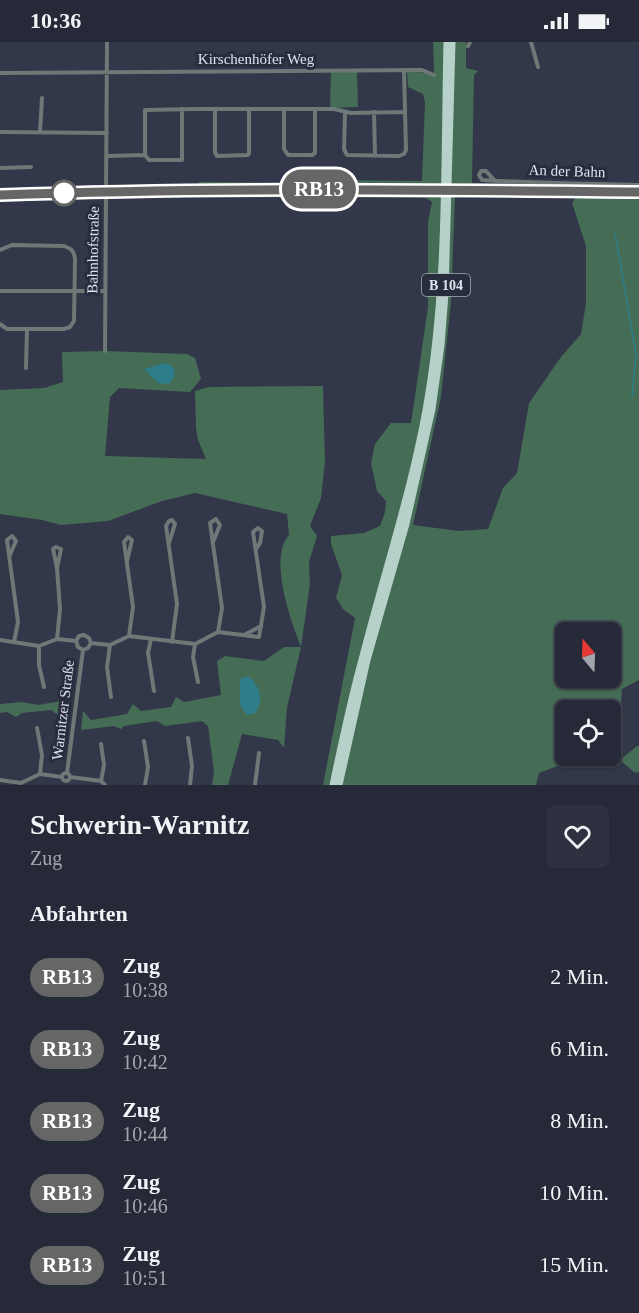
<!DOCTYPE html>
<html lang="de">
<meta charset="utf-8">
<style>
body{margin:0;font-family:Georgia,serif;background:#2e313f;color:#f1f3f6;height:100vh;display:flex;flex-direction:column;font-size:22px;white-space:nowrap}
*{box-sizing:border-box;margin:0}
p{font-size:20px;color:#a4a6ad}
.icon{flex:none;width:33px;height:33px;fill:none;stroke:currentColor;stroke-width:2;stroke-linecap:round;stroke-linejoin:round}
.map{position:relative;height:743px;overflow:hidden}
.drawer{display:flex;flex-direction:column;background:#262937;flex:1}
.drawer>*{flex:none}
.badge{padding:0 12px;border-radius:20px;font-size:21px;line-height:39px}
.needle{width:39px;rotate:341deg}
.fabs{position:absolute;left:555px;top:580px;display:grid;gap:12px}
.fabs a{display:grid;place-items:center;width:66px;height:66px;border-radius:9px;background:#262937;box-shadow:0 2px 4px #0004,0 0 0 2px #424552;font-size:30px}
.map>.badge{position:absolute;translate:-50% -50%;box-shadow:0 0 0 3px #fff}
h2{padding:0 30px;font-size:22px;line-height:54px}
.round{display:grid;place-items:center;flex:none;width:63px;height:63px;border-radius:9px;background:#2e313f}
.head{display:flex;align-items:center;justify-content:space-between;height:102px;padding:0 30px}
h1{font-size:28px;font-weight:700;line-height:45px}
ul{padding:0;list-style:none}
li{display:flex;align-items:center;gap:18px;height:72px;padding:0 30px}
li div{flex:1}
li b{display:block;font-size:22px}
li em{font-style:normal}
li .badge{min-width:66px;font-weight:700;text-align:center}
.status{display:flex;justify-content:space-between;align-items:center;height:42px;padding:0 30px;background:#262937;direction:ltr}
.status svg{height:16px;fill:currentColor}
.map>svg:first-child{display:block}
.green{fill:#456c54;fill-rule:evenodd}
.water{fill:#2d7d8b}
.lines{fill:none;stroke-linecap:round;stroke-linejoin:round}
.stream{stroke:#2d7d8b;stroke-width:1.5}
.street{stroke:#6d7976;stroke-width:4}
.highway{stroke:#b5d1ca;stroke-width:7}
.rail-casing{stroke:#9a9eac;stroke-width:4}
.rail{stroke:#282d3e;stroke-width:1.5;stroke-dasharray:4.5;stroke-linecap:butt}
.line-casing{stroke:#fff;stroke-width:14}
.line{stroke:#666;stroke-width:9}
.stop-dot{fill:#fff;stroke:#666;stroke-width:3}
.labels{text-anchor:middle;stroke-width:6;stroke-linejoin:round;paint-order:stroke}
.shield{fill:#282d3e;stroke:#a7abb8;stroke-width:1.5}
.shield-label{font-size:14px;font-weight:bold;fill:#dde1ec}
.street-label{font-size:15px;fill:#dde1ec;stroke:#282d3e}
</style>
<div class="status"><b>10:36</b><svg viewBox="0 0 49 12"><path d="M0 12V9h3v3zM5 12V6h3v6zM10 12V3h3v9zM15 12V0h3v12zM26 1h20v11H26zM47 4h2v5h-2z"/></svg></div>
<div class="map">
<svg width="639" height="743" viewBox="0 0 639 743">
<rect width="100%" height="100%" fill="#323749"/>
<path class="green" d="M 433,0 L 466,0 L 466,26 L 478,29 L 474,33 L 472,141 L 639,146 L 639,149 L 454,145 L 455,149 L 531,151 L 531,155 L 455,155 L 451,260 L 441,355 L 413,483 L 459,489 L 488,487 L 503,446 L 517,431 L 529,361 L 561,315 L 581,292 L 586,261 L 586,204 L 572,161 L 577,153 L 639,154 L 639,638 L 622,647 L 620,676 L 596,661 L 600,669 L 566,669 L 565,704 L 556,710 L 560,723 L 539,731 L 536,743 L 323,743 L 355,576 L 343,567 L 336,556 L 342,533 L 331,502 L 331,494 L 364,491 L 380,484 L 385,470 L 386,459 L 377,449 L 371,421 L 375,402 L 391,381 L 411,381 L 428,265 L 428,180 L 432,160 L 426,156 L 200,155 L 199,140 L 330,141 L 330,138 L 422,139 L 425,60 L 423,52 L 408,45 L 407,30 L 434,31 ZM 566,591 L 610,591 L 610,636 L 566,636 Z
M 331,28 L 357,28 L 358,65 L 330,66 Z
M 105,309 L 187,312 L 195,316 L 201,337 L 190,350 L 119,346 L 110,355 L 105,414 L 206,417 L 198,398 L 196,386 L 195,349 L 209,345 L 323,344 L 325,419 L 321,456 L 310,484 L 317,494 L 309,520 L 310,542 L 301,605 L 287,666 L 284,706 L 278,698 L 242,692 L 228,743 L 212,743 L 214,730 L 208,684 L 202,679 L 165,684 L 157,679 L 124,684 L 121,687 L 114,684 L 81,688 L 83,669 L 91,678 L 127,672 L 133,662 L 141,669 L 171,665 L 176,655 L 184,660 L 221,653 L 217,619 L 225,614 L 264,619 L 284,605 L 301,605 C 291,579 268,517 289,493 L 287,472 L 195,451 L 162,459 L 108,479 L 61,483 L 42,478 L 0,472 L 0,348 L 44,346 L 63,340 L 62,310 Z
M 67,658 L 64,682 L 59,683 L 58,673 L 51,668 L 22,671 L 16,675 L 7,670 L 0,671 L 0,662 L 22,660 L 38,663 Z
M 637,704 L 639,704 L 639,730 L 635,731 L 620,718 Z"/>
<path class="water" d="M 165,321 C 177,324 178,335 168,342 L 158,341 L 144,327 Z
M 248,634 C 261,645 263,655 256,671 L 247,673 L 240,663 L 240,637 Z"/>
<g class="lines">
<path class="stream" d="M 615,191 L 636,312 L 632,355"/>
<path class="street" d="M 531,0 L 538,25
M 468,4 L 470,0
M 0,31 L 422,28 L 434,33
M 182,67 L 182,118 L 149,118 L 145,113 L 145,68 L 197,67 L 334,67 L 351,71 L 405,70
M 215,67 L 215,110 L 217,114 L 248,113 L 249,111 L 249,67
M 284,67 L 284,107 L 288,113 L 312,113 L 315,111 L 315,67
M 345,70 L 344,107 L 347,113 L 399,114 L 404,112 L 406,108 L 404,28
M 374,70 L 375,114
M 0,90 L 107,91
M 40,90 L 42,56
M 106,114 L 145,113
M 0,126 L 31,125
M 495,139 L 486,129 L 481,129 L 479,133 L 482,138 C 534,141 587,142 639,143
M 0,208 L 12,203 L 64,204 C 72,207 74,209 75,217 L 74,279 L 70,285 L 64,287 L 7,287 L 0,282
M 0,249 L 104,249
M 105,309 L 107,0
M 26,326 L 27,287
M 213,500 L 220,483 L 216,477 L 210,481 L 222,566 L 218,590
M 169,501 L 175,482 L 172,478 L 169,479 L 166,484 L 177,562 L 172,600
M 9,515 L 16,499 L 12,494 L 7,498 L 18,580 L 14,600
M 127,519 L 132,498 L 128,495 L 124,500 L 133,565 L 129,594
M 57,526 L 61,507 L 56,505 L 53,507 L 57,526 L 60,567 L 57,597
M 244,593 L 261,584
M 151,597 L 148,611 L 154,649
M 0,598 L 39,604 L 57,597 L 76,599
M 76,599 L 78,605 L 83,608 L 88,606 L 91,601
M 76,599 L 79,594 L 84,593 L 89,596 L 91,601
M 91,601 L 110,603 L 129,594 L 195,602 L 218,590 L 259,595 L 264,565 L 253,490 L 258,486 L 262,489 L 260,501 L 257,506
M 195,602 L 193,615 L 198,640
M 110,603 L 107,625 L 111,655
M 39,604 L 39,623 L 44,645
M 37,686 L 42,713 L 40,732
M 188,696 L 192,724 L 190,743
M 144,699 L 148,725 L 145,743
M62 735a4 4 0 1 1 8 0a4 4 0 1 1-8 0Z
M 67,731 L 83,608
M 70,735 L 101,739 L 105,743
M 0,738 L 21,741 L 40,732 L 62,735
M 101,739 L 104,723 L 101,702
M 255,743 L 259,711"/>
<path class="highway" d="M 333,743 C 342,700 351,657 363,614 C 384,532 411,451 426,368 C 448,247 444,122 447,0
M 339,743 L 367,618 L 406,482 L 432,367 L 441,303 L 445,252 L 452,0"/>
<g class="rail-casing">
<path id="rail" d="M 0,153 C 213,145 426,147 639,150"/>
</g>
<use href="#rail" class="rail"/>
</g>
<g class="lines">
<g class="line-casing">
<path id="line" d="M 0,153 C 213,145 426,148 639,150"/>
</g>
<use href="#line" class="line"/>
</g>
<circle class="stop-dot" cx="64" cy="151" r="12"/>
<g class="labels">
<rect class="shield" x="422" y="232" width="48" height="22" rx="4.5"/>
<g class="shield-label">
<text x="446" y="248">B 104</text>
</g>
<g class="street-label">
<text x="256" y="22">Kirschenhöfer Weg</text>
<text transform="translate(567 129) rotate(2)" y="5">An der Bahn</text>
<text transform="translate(93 208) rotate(-89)" y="5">Bahnhofstraße</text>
<text transform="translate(63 668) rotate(-83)" y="5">Warnitzer Straße</text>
</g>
</g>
</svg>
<div class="fabs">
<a><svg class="needle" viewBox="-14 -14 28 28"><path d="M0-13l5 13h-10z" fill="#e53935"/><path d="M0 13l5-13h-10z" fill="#a4a6ad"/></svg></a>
<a><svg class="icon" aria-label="locate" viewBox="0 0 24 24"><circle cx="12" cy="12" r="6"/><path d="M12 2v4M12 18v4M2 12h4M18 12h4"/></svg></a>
</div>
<b class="badge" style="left:319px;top:147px;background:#666;color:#fff">RB13</b>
</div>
<section class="drawer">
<div class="head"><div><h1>Schwerin-Warnitz</h1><p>Zug</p></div><a class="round"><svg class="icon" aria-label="heart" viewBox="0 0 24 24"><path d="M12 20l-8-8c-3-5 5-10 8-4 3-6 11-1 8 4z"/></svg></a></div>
<h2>Abfahrten</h2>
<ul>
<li><span class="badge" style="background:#666;color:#fff">RB13</span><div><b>Zug</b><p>10:38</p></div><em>2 Min.</em></li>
<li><span class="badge" style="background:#666;color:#fff">RB13</span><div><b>Zug</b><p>10:42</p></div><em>6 Min.</em></li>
<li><span class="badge" style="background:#666;color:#fff">RB13</span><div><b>Zug</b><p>10:44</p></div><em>8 Min.</em></li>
<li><span class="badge" style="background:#666;color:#fff">RB13</span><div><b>Zug</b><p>10:46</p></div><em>10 Min.</em></li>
<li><span class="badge" style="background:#666;color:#fff">RB13</span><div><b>Zug</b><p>10:51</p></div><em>15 Min.</em></li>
</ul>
</section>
